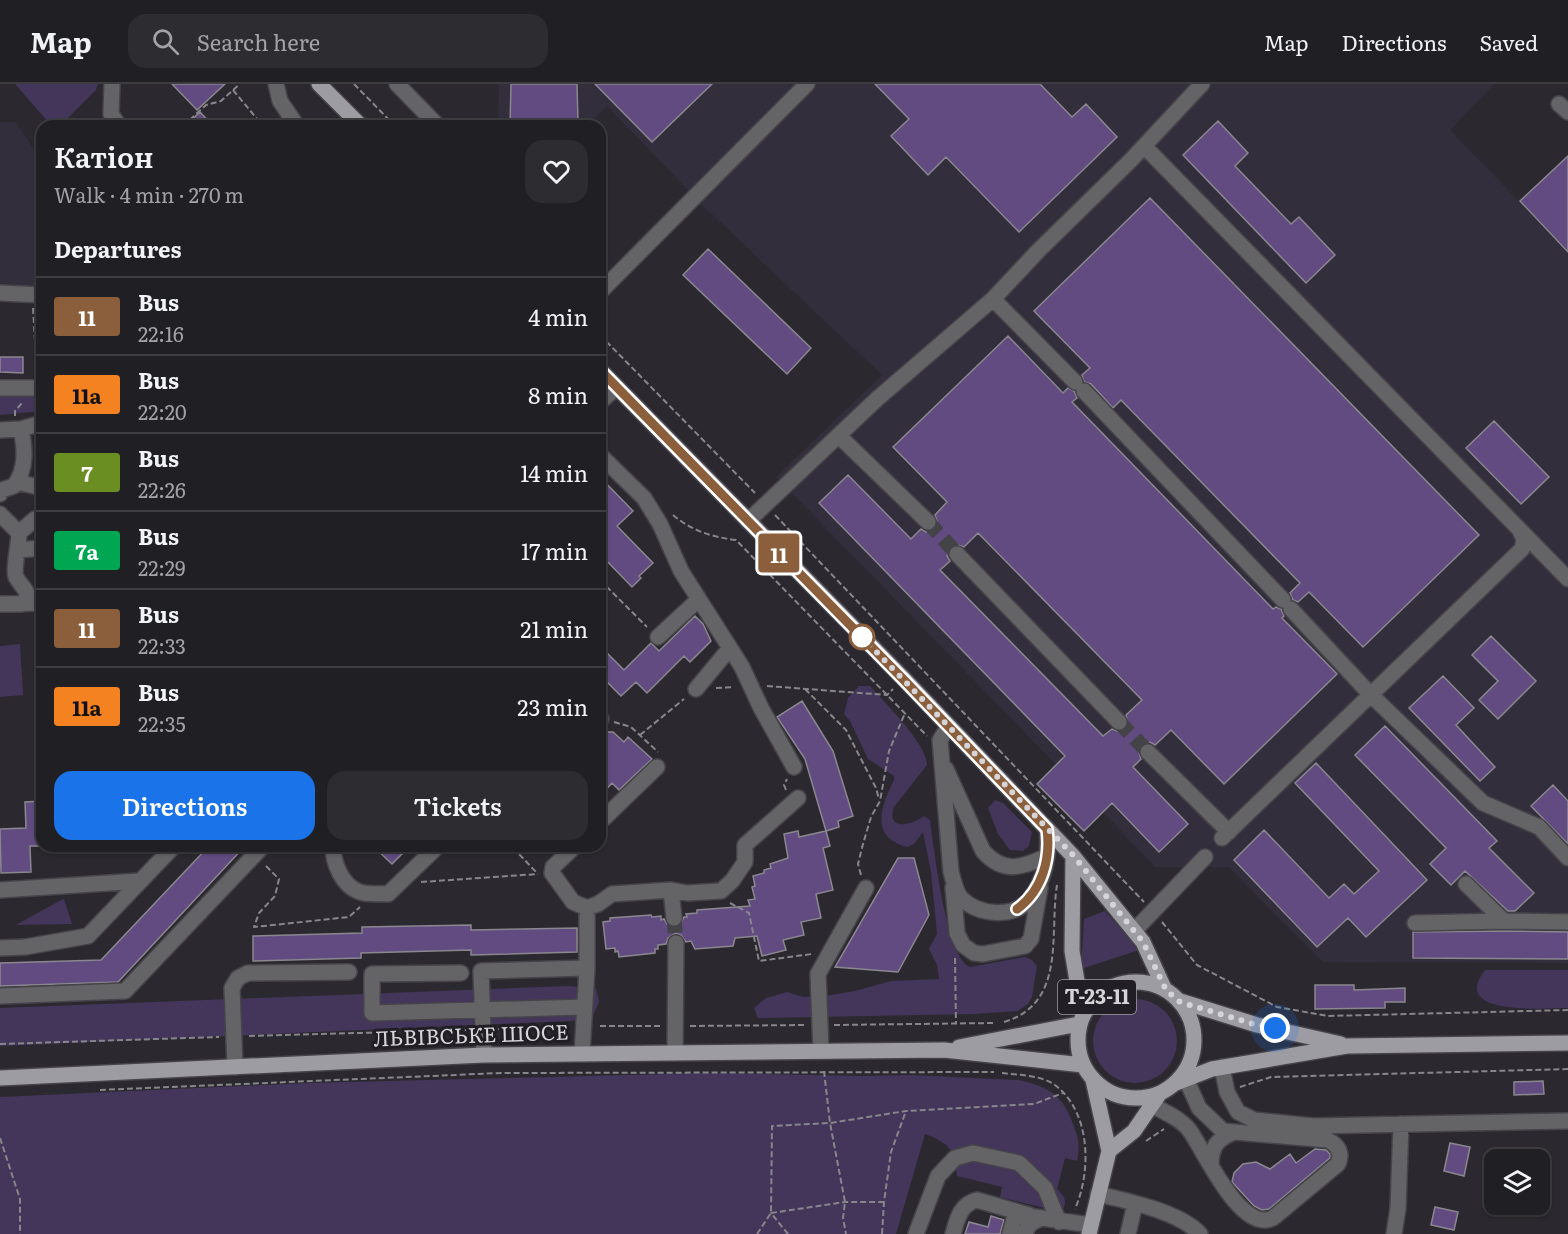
<!DOCTYPE html>
<meta charset="utf-8">
<style>
body{margin:0;font-family:Literata,serif;background:#2d2c30;color:#f1f3f6;height:100vh;display:flex;flex-direction:column;font-size:22px;white-space:nowrap}
*{box-sizing:border-box;margin:0}
p{font-size:20px;color:#a2a2a6}
.icon{flex:none;width:33px;height:33px;fill:none;stroke:currentColor;stroke-width:2;stroke-linecap:round;stroke-linejoin:round}
.map{position:relative;flex:1;overflow:hidden}
.panel{position:absolute;left:36px;top:36px;width:570px;height:732px;display:flex;flex-direction:column;background:#201f23;border-radius:18px;box-shadow:0 2px 4px #0004,0 0 0 2px #3d3d41}
.panel>*{flex:none}
.badge{padding:0 12px;border-radius:4px;font-size:21px;line-height:39px}
.tools{position:absolute;left:1484px;top:1065px;display:grid;gap:12px}
.tools a{display:grid;place-items:center;width:66px;height:66px;border-radius:12px;background:#201f23;box-shadow:0 2px 4px #0004,0 0 0 2px #3d3d41;font-size:30px}
.you{position:absolute;width:30px;height:30px;margin:-15px;border:4px solid #fff;border-radius:50%;background:#1a73e8;box-shadow:0 0 0 9px #1a73e833}
.map>.badge{position:absolute;translate:-50% -50%;box-shadow:0 0 0 3px #fff}
h2{padding:0 18px;font-size:22px;line-height:54px}
.round{display:grid;place-items:center;flex:none;width:63px;height:63px;border-radius:18px;background:#2d2c30}
.summary{display:flex;align-items:center;justify-content:space-between;height:102px;padding:0 18px}
h1{font-size:28px;font-weight:600;line-height:45px}
.primary-button{display:flex;gap:12px;margin-top:auto;padding:12px 18px}
.primary-button a{flex:1;height:69px;border-radius:18px;background:#1a73e8;color:#fff;font-size:24px;font-weight:600;line-height:69px;text-align:center}
.primary-button a+a{background:#2d2c30;color:#f1f3f6}
ul{padding:0;list-style:none}
li{display:flex;align-items:center;gap:18px;height:78px;padding:0 18px;border-top:2px solid #3d3d41}
li div{flex:1}
li b{display:block;font-size:22px}
li em{font-style:normal}
li .badge{min-width:66px;font-weight:700;text-align:center}
header{display:flex;align-items:center;gap:36px;box-sizing:border-box;height:84px;padding:0 30px;background:#201f23;border-bottom:2px solid #3d3d41}
header strong{font-size:28px}
nav{display:flex;gap:33px;margin-inline-start:auto;font-size:21px}
.search{width:420px;height:54px;background:#2d2c30;display:flex;align-items:center;gap:15px;box-sizing:border-box;padding:0 21px;border-radius:18px;color:#a2a2a6;font-size:22px}
.map>svg:first-child{display:block}
.built{fill:#332e3b}
.green{fill:#44355a}
.building{fill:#614b81;stroke:#8a878f;stroke-width:1.5;fill-rule:evenodd}
.lines{fill:none;stroke-linecap:round;stroke-linejoin:round}
.minor-tunnel{stroke:#444348;stroke-width:15;stroke-dasharray:15 8;stroke-linecap:butt}
.minor-casing{stroke:#46444a;stroke-width:18}
.major-casing{stroke:#46444a;stroke-width:18}
.path{stroke:#87868b;stroke-width:2;stroke-dasharray:6 3;stroke-linecap:butt}
.minor{stroke:#646366;stroke-width:15}
.major{stroke:#9e9ca3;stroke-width:15}
.line-casing{stroke:#fff;stroke-width:14}
.line{stroke:#8b5e3c;stroke-width:9}
.walk{stroke:#d5d4d8;stroke-width:6;stroke-dasharray:0 10.8}
.stop-dot{fill:#fff;stroke:#8b5e3c;stroke-width:3}
.labels{text-anchor:middle;stroke-width:6;stroke-linejoin:round;paint-order:stroke}
.shield{fill:#211f25;stroke:#9f9ea2;stroke-width:1.5}
.shield-label{font-size:20px;font-weight:bold;fill:#d5d4d8}
.street-label{font-size:21px;fill:#d5d4d8;stroke:#211f25}
</style>
<header>
<strong>Map</strong>
<div class="search"><svg class="icon" aria-label="search" viewBox="0 0 24 24"><circle cx="10" cy="10" r="6"/><path d="M15 15l6 6"/></svg>Search here</div>
<nav><a>Map</a><a>Directions</a><a>Saved</a></nav>
</header>
<div class="map">
<svg width="1568" height="1150" viewBox="0 0 1568 1150">
<rect width="100%" height="100%" fill="#2b292f"/>
<path class="built" d="M 499,0 L 1494,0 L 1450,46 L 1568,168 L 1568,879 L 1323,878 L 1229,783 L 1156,783 L 776,393 L 882,291 L 701,120 L 607,22 L 587,42 L 498,42 Z
M 0,38 L 16,38 L 42,78 L 42,216 L 0,214 Z"/>
<path class="green" d="M 15,0 L 98,0 L 96,6 L 61,41 L 50,40 Z
M 0,311 L 42,311 L 42,327 L 0,331 Z
M 20,560 L 23,611 L 0,613 L 0,562 Z
M 859,602 L 870,602 C 885,619 927,660 927,681 L 894,723 C 886,748 912,741 924,732 L 930,736 C 934,764 946,874 970,883 L 1025,873 L 1032,876 L 1037,882 L 1032,913 L 1028,920 L 1018,927 L 974,930 L 758,934 L 754,924 L 766,914 L 787,908 L 803,913 L 825,912 L 855,907 L 891,897 L 939,895 L 937,881 L 929,865 L 937,850 L 931,788 L 923,748 L 914,760 L 907,763 C 869,752 881,723 894,696 L 894,692 L 868,675 L 850,637 L 844,630 L 848,614 Z
M 995,716 L 1003,719 L 1032,748 L 1029,762 L 1023,767 L 1010,766 L 998,750 L 988,724 Z
M 64,815 L 72,840 L 16,841 L 63,815 Z
M 1105,827 L 1139,866 L 1081,885 L 1084,835 Z
M 1485,886 L 1568,886 L 1568,924 C 1547,924 1448,933 1485,886 Z
M 567,902 L 596,904 L 599,918 L 591,936 L 0,962 L 0,924 Z
M1093 957a42 42 0 1 1 84 0a42 42 0 1 1-84 0Z
M 707,989 L 861,992 L 909,991 L 1019,996 C 1049,1003 1063,1011 1073,1040 C 1079,1056 1080,1061 1077,1077 L 1065,1074 L 1057,1105 C 1063,1111 1068,1116 1063,1125 L 1057,1127 L 1000,1113 L 1002,1103 L 957,1092 C 954,1066 951,1060 925,1050 L 896,1150 L 0,1150 L 0,1013 L 308,999 Z"/>
<path class="building" d="M 172,0 L 225,0 L 197,26 Z
M 511,0 L 577,0 L 578,37 L 573,42 L 510,42 Z
M 595,0 L 712,0 L 652,58 Z
M 875,0 L 1040,0 L 1072,33 L 1086,20 L 1117,53 L 1019,148 L 946,73 L 928,91 L 891,52 L 909,35 Z
M 200,28 L 213,42 L 185,42 Z
M 1218,37 L 1248,69 L 1235,82 L 1291,140 L 1299,133 L 1335,171 L 1306,199 L 1183,71 Z
M 1568,72 L 1568,168 L 1520,117 Z
M 1150,114 L 1479,451 L 1363,563 L 1309,508 L 1298,518 L 1293,516 L 1290,509 L 1300,499 L 1121,316 L 1113,324 L 1091,300 L 1084,298 L 1082,291 L 1090,284 L 1034,227 Z
M 708,165 L 811,264 L 787,290 L 683,191 Z
M 1008,252 L 1063,309 L 1068,304 L 1074,307 L 1077,314 L 1072,318 L 1273,525 L 1276,523 L 1281,525 L 1284,532 L 1282,534 L 1337,590 L 1224,700 L 1171,646 L 1155,661 L 1150,658 L 1142,661 L 1138,666 L 1141,675 L 1133,683 L 1188,740 L 1159,768 L 1112,719 L 1084,747 L 1037,700 L 1065,672 L 819,419 L 848,391 L 911,455 L 921,445 L 926,448 L 935,445 L 938,440 L 935,431 L 947,418 L 893,363 ZM 978,449 L 1142,616 L 1126,631 L 1128,640 L 1125,645 L 1117,647 L 1112,645 L 1103,652 L 940,486 L 950,477 L 947,472 L 950,463 L 955,460 L 964,463 Z
M 0,273 L 23,273 L 23,289 L 0,288 Z
M 1494,337 L 1549,393 L 1521,420 L 1466,364 Z
M 600,393 L 633,427 L 617,442 L 653,479 L 639,492 L 641,494 L 632,503 L 600,470 Z
M 695,532 L 703,540 L 711,557 L 690,578 L 684,572 L 647,609 L 636,598 L 621,612 L 606,597 L 600,603 L 600,562 L 624,586 L 651,559 L 659,567 Z
M 1491,552 L 1536,597 L 1498,635 L 1479,616 L 1498,597 L 1472,571 Z
M 1443,592 L 1474,624 L 1456,641 L 1495,683 L 1480,697 L 1409,624 Z
M 802,617 L 833,667 L 853,732 L 838,737 L 839,743 L 826,747 L 805,675 L 777,633 Z
M 1385,642 L 1497,757 L 1489,764 L 1534,809 L 1515,827 L 1508,827 L 1465,787 L 1451,801 L 1430,780 L 1446,764 L 1355,671 Z
M 600,648 L 613,648 L 624,658 L 628,653 L 652,675 L 619,706 L 612,699 L 600,712 Z
M 1316,679 L 1427,796 L 1366,853 L 1348,834 L 1317,863 L 1234,776 L 1264,746 L 1329,814 L 1344,800 L 1354,810 L 1379,787 L 1295,699 Z
M 1553,701 L 1568,717 L 1568,760 L 1531,722 Z
M 42,717 L 42,762 L 30,762 L 31,788 L 1,789 L 0,745 L 26,744 L 25,718 Z
M 798,747 L 799,753 L 826,747 L 830,762 L 823,764 L 833,806 L 816,810 L 821,834 L 801,838 L 804,851 L 783,856 L 786,866 L 762,872 L 757,852 L 735,854 L 733,862 L 695,865 L 691,857 L 686,858 L 681,851 L 676,849 L 668,854 L 666,860 L 658,861 L 658,865 L 655,865 L 655,869 L 619,873 L 618,867 L 615,868 L 615,864 L 606,865 L 603,838 L 610,837 L 610,834 L 651,831 L 652,833 L 661,832 L 661,836 L 664,835 L 667,840 L 674,844 L 680,841 L 684,833 L 687,833 L 686,830 L 697,829 L 697,826 L 750,822 L 748,816 L 755,815 L 752,803 L 755,802 L 753,792 L 764,789 L 764,786 L 771,784 L 770,780 L 788,774 L 784,750 Z
M 209,762 L 245,762 L 118,898 L 0,902 L 0,879 L 101,876 Z
M 373,762 L 410,762 L 392,780 Z
M 898,774 L 914,774 L 929,831 L 898,888 L 835,883 Z
M 471,841 L 471,846 L 577,844 L 577,868 L 471,871 L 471,866 L 361,869 L 361,874 L 253,877 L 253,852 L 362,849 L 362,843 Z
M 1504,847 L 1568,848 L 1568,875 L 1413,874 L 1413,848 Z
M 1315,901 L 1354,901 L 1354,906 L 1405,904 L 1405,918 L 1385,918 L 1385,924 L 1315,925 Z
M 1543,997 L 1544,1010 L 1514,1011 L 1514,998 Z
M 1450,1059 L 1470,1063 L 1464,1092 L 1444,1087 Z
M 1315,1065 L 1326,1066 L 1330,1070 L 1330,1074 L 1269,1125 L 1262,1126 L 1254,1122 L 1232,1098 L 1234,1089 L 1243,1080 L 1256,1078 L 1270,1085 L 1290,1070 L 1296,1079 Z
M 1435,1123 L 1458,1128 L 1454,1146 L 1431,1141 Z
M 991,1132 L 1004,1136 L 1000,1150 L 965,1150 L 969,1138 L 988,1143 Z"/>
<g class="lines">
<path class="minor-tunnel" d="M 928,438 L 957,470
M 1119,638 L 1148,668
M 674,834 L 676,859"/>
<g class="minor-casing">
<path id="minor" d="M 112,0 L 111,30 L 119,42
M 276,0 L 280,17 L 297,42
M 397,0 L 438,42
M 1559,20 L 1568,28
M 1144,62 L 1519,445 L 1524,455 L 1522,465 L 1222,754
M 600,208 L 807,0
M 0,209 L 42,211
M 993,215 L 1075,298
M 0,304 L 42,304
M 1084,307 L 1283,516
M 600,318 L 617,303
M 0,346 L 21,345 L 42,339
M 839,352 L 928,438
M 600,371 L 644,414 L 660,440 L 681,487 L 730,564
M 17,398 L 38,403
M 0,410 L 2,406 L 14,402 C 27,385 25,364 21,345
M 0,430 L 19,449 C 19,460 13,485 16,493 C 19,499 24,503 27,509 L 26,516 L 22,520
M 748,437 L 877,315 L 993,215 L 1038,167 L 1131,76 L 1202,0
M 1520,446 L 1568,495
M 19,449 L 35,435
M 19,466 L 42,464
M 957,470 L 1119,638
M 0,520 L 42,519
M 1291,525 L 1370,610 L 1483,719 L 1539,743 L 1568,774
M 658,553 L 699,515
M 696,605 L 730,564 L 742,583 L 761,624 L 794,683
M 600,635 L 601,635
M 949,642 L 940,656 L 951,788 C 954,797 955,807 961,814 C 978,831 1013,835 1029,816 C 1045,797 1050,769 1047,745
M 1148,668 L 1229,748
M 946,685 L 983,767 C 1003,790 1022,784 1047,772
M 600,738 L 657,683
M 333,762 C 333,779 342,802 360,808 C 368,811 380,809 388,810 L 438,762
M 575,762 L 553,783 L 552,789 L 573,818 L 587,824
M 1466,800 L 1504,837 L 1568,838
M 953,803 L 957,849 L 963,861 L 974,869 L 983,870 L 1025,862 L 1031,855 L 1040,804
M 0,806 L 140,797
M 671,806 L 674,834
M 1415,839 L 1504,837
M 1134,847 L 1205,773
M 0,864 L 25,863 L 88,852 L 174,762
M 461,889 L 372,890 L 372,929 L 584,923
M 0,912 L 125,907 L 263,762
M 821,967 L 818,890 L 866,804
M 675,969 L 676,859
M 582,970 L 587,884 L 587,824 L 598,820 L 612,810 L 671,806 L 687,809 L 721,807 L 732,797 L 745,778 L 745,761 L 798,714
M 484,971 L 481,887 L 587,884
M 235,983 L 232,904 L 238,894 L 248,889 L 349,888
M 1222,983 L 1227,1008 L 1238,1028 L 1254,1036 L 1313,1042 L 1568,1037
M 1152,1021 C 1164,1028 1182,1035 1190,1047 C 1205,1068 1241,1150 1273,1134 L 1338,1080 C 1343,1069 1338,1061 1328,1056 L 1223,1047 L 1199,1024 L 1186,995
M 1211,1081 C 1211,1064 1216,1056 1232,1049
M 1098,1110 C 1128,1117 1180,1128 1200,1150
M 916,1150 L 938,1092 L 955,1074 L 973,1069 L 1019,1079 L 1045,1104 L 1059,1138
M 953,1150 C 957,1136 960,1120 977,1116 L 1029,1131
M 1010,1150 L 1014,1135 L 1021,1131 L 1091,1141
M 1025,1150 C 1028,1140 1032,1138 1042,1134
M 1128,1150 L 1135,1120
M 1394,1150 L 1398,1124 L 1401,1040"/>
</g>
<g class="major-casing">
<path id="major" d="M 319,0 L 361,42
M 600,286 L 904,595 L 1073,772 L 1143,858 L 1165,906
M 1073,772 L 1072,867 L 1077,897 L 1085,927
M1078 956a58 58 0 1 1 116 0a58 58 0 1 1-116 0Z
M 1180,917 L 1257,941 L 1341,960
M 959,963 L 1079,940
M 0,994 L 484,971 L 944,966 L 1083,981
M 1176,999 L 1212,985 L 1347,962 L 1568,959
M 1109,1067 L 1134,1047 L 1160,1009
M 1089,1150 L 1109,1067 L 1093,996"/>
</g>
<path class="path" d="M 354,0 L 395,42
M 233,6 L 263,42
M 183,42 L 206,21 L 221,17 L 240,0
M 33,224 L 37,290
M 600,251 L 755,409
M 15,332 L 15,327 L 22,319
M 673,431 C 692,447 712,453 736,456 L 927,652
M 775,431 L 1144,818
M 600,496 L 647,543
M 767,602 L 887,611 L 893,605
M 716,604 L 734,603
M 805,605 L 846,646 L 876,704 L 879,715
M 614,638 L 631,643 L 658,668
M 640,651 L 684,615
M 786,706 L 784,701 L 787,695
M 512,762 L 518,769
M 520,762 L 518,769 L 536,788
M 266,782 L 279,795 L 275,812 L 259,829 L 254,843 L 349,833 L 360,823
M 861,791 L 858,780 L 863,760 L 871,733 L 880,717 L 889,667 L 905,629
M 421,798 L 538,790
M 730,819 L 749,829 L 759,877 L 812,870
M 1162,838 L 1197,881 L 1277,923 L 1328,932 L 1568,926
M 955,874 L 956,940
M 1004,938 C 1067,919 1049,850 1057,801
M 834,941 L 996,939
M 600,942 L 660,942
M 690,942 L 807,941
M 498,945 L 570,942
M 249,952 L 468,946
M 0,960 L 219,953
M 824,987 L 830,1039 L 845,1118 L 843,1134 L 846,1150
M 1002,989 C 1018,991 1038,991 1052,999 C 1091,1025 1092,1086 1075,1125
M 1240,1003 L 1271,993 L 1568,985
M 100,1006 L 501,989 L 994,988
M 0,1054 L 20,1115 L 20,1150
M 1146,1057 L 1164,1045
M 757,1150 L 771,1129 L 772,1042 L 830,1039 L 906,1027 L 1034,1020 L 1063,1009
M 788,1150 L 771,1129 L 845,1118 L 884,1118
M 882,1150 L 884,1118 L 891,1068 L 906,1027"/>
<use href="#minor" class="minor"/>
<use href="#major" class="major"/>
</g>
<g class="lines">
<g class="line-casing">
<path id="line" d="M 600,286 L 903,595 L 1047,745 C 1051,775 1042,807 1017,825"/>
</g>
<use href="#line" class="line"/>
<path class="walk" d="M 862,553 L 1073,771 L 1143,858 L 1166,906 L 1180,918 L 1257,941 L 1275,944"/>
</g>
<circle class="stop-dot" cx="862" cy="553" r="12"/>
<g class="labels">
<rect class="shield" x="1058" y="896" width="78" height="34" rx="4.5"/>
<g class="shield-label">
<text x="1097" y="920">Т-23-11</text>
</g>
<g class="street-label">
<text transform="translate(471 952) rotate(-2)" y="7">ЛЬВІВСЬКЕ ШОСЕ</text>
</g>
</g>
</svg>
<div class="tools">
<a><svg class="icon" aria-label="layers" viewBox="0 0 24 24"><path d="M12 4l9 5-9 5-9-5zM3 14l9 5 9-5"/></svg></a>
</div>
<div class="you" style="left:1275px;top:944px"></div>
<b class="badge" style="left:779px;top:469px;background:#8b5e3c;color:#fff">11</b>
<section class="panel">
<div class="summary"><div><h1>Катіон</h1><p>Walk · 4 min · 270 m</p></div><a class="round"><svg class="icon" aria-label="heart" viewBox="0 0 24 24"><path d="M12 20l-8-8c-3-5 5-10 8-4 3-6 11-1 8 4z"/></svg></a></div>
<h2>Departures</h2>
<ul>
<li><span class="badge" style="background:#8b5e3c;color:#fff">11</span><div><b>Bus</b><p>22:16</p></div><em>4 min</em></li>
<li><span class="badge" style="background:#f58220;color:#111">11а</span><div><b>Bus</b><p>22:20</p></div><em>8 min</em></li>
<li><span class="badge" style="background:#6b8e23;color:#fff">7</span><div><b>Bus</b><p>22:26</p></div><em>14 min</em></li>
<li><span class="badge" style="background:#00a651;color:#fff">7а</span><div><b>Bus</b><p>22:29</p></div><em>17 min</em></li>
<li><span class="badge" style="background:#8b5e3c;color:#fff">11</span><div><b>Bus</b><p>22:33</p></div><em>21 min</em></li>
<li><span class="badge" style="background:#f58220;color:#111">11а</span><div><b>Bus</b><p>22:35</p></div><em>23 min</em></li>
</ul>
<div class="primary-button"><a>Directions</a><a>Tickets</a></div>
</section>
</div>
